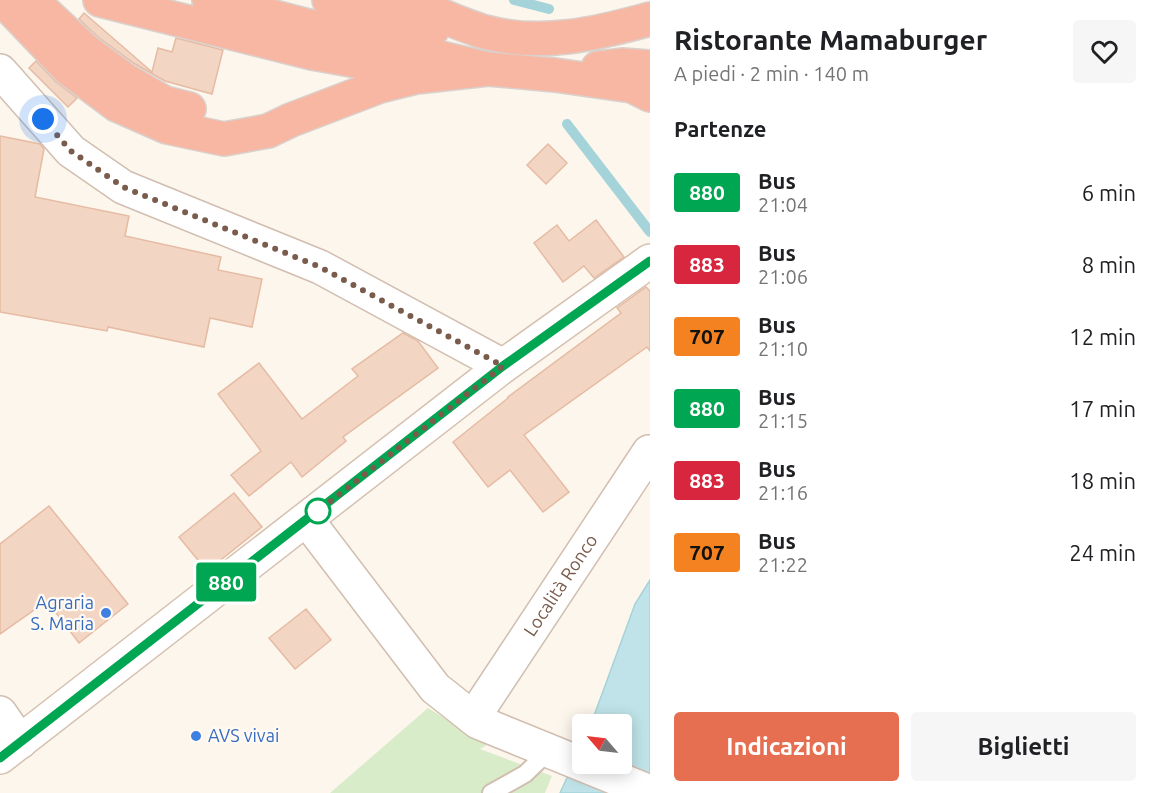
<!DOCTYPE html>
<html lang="it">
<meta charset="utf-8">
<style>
body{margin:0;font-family:Ubuntu,sans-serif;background:#f6f6f6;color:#202124;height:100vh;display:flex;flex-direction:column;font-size:22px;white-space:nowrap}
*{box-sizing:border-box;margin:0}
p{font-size:20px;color:#757577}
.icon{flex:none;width:33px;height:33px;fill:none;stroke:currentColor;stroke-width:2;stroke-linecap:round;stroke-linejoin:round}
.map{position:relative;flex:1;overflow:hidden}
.sheet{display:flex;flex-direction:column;background:#fff;width:510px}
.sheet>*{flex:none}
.badge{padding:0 12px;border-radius:4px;font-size:21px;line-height:39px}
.needle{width:39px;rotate:298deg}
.controls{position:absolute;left:572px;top:714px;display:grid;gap:12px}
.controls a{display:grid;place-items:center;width:60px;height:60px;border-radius:6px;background:#fff;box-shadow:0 3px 15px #0003;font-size:30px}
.you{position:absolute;width:30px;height:30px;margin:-15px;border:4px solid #fff;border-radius:50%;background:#1a73e8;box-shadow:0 0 0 9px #1a73e833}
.map>.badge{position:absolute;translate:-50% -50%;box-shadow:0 0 0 3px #fff}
h2{padding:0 24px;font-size:22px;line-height:54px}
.round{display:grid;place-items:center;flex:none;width:63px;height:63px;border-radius:6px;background:#f6f6f6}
.headline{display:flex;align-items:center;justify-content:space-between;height:102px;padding:0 24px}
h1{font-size:28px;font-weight:700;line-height:45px}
.action{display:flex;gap:12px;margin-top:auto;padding:12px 24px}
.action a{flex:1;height:69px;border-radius:6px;background:#e76f51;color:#fff;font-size:24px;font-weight:700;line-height:69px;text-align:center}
.action a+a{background:#f6f6f6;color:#202124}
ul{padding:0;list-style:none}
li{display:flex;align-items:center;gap:18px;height:72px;padding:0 24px}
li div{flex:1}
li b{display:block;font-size:22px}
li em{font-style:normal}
li .badge{min-width:66px;font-weight:700;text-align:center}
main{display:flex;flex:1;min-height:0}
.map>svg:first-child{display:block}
.green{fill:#d8ecc9}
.water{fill:#bfe3e8;stroke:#a5d3da;stroke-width:1.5}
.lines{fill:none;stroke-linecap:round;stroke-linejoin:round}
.stream{stroke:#a5d3da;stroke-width:10}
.building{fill:#f3d5c3;stroke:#e6bba3;stroke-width:1.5}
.lane-casing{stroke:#d1beb0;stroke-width:20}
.street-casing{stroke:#d1beb0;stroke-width:36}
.secondary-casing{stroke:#d6c0b0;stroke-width:36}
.highway-casing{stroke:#dad1cd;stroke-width:36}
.lane{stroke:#fff;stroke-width:16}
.street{stroke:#fff;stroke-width:33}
.secondary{stroke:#fff;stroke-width:33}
.highway{stroke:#f7b7a3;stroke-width:33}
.line-casing{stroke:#fff;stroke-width:14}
.line{stroke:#00a651;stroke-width:9}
.walk{stroke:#7a5c4d;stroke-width:6;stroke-dasharray:0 10.8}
.stop-dot{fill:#fff;stroke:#00a651;stroke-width:3}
.shop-dot{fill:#3f7fe0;stroke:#fffaf3;stroke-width:2}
.labels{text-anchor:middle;stroke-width:4.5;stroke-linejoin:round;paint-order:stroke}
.street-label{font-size:18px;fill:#7a5c4d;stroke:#fffaf3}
.shop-label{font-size:18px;fill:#366cbe;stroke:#fffaf3;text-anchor:end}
</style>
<main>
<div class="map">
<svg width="650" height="793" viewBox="0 0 650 793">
<rect width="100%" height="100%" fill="#fdf6ec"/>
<path class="green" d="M 428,708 L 487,745 L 480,749 L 552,776 L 545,793 L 330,793 Z"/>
<path class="water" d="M 650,580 L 650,793 L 560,793 L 582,745 L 582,764 L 621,764 L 621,724 L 591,724 L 635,604 Z"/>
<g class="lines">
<path class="stream" d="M 514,0 L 549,9
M 567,124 L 650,232"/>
</g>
<path class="building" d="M 84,13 L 152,72 L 158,48 L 172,52 L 176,38 L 223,50 L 212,94 L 165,81 L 135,64 L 98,37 L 79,19 Z
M 36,61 L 56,82 L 77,98 L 68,107 L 29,68 Z
M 0,136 L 40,144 L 44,149 L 35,197 L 129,216 L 125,236 L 221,257 L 218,270 L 262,279 L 252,327 L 210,318 L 204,347 L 108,327 L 107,331 L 0,312 Z
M 548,144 L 567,163 L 546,184 L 527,165 Z
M 596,220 L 624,257 L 594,278 L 584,266 L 563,282 L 534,243 L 557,225 L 569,241 Z
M 646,287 L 650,291 L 650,351 L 647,347 L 524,435 L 569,492 L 543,512 L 510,470 L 488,487 L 453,442 L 508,398 L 508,397 L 621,313 L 617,308 Z
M 403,333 L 418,341 L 438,368 L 343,437 L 346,441 L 302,477 L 291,462 L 249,496 L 231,475 L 261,451 L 218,394 L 259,363 L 302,419 L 358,376 L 352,369 Z
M 234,493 L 262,527 L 207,571 L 179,537 Z
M 49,506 L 128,604 L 79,643 L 47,601 L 0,634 L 0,544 Z
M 306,609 L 331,640 L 295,669 L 269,638 Z"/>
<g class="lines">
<g class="lane-casing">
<path id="lane" d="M 491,793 L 525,774 L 549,751"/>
</g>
<g class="street-casing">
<g id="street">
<path d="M 0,71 L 71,151 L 123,187 L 320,267 L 503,366"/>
<path d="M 307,520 L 435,688 L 478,722 L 650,792"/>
<path d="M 0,713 L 20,742"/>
<path id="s1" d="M 473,718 L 649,452"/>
</g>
</g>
<g class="secondary-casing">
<path id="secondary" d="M 0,757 L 503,366 L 650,261"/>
</g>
<g class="highway-casing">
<path id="highway" d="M 3,0 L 69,69 L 117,105 L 167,127 L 224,139 L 268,131 L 291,120 L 380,86 L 416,77 L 488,69
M 100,0 L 312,53 L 379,65
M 209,0 L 339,34 L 488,69 L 555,75 L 632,86 L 650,95
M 329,0 L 432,30
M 403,0 C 430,10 458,24 485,32 C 541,47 596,34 650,19
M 30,1 L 41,9 L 86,51 L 125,80 L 165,103 L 189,109
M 598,68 L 622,65 L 650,67"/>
</g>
<use href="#lane" class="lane"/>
<use href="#street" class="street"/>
<use href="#secondary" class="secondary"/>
<use href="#highway" class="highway"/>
</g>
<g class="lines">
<g class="line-casing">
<path id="line" d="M 0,758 L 503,366 L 650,261"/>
</g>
<use href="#line" class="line"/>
<path class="walk" d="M 43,119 L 71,151 L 123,187 L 320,267 L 503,366 L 318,511"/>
</g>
<circle class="stop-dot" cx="318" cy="511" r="12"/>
<g class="shop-dot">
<circle cx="106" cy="613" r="6"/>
<circle cx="196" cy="736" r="6"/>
</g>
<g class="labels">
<g class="street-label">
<text dy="6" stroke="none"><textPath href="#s1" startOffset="159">Località Ronco</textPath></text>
</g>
<g class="shop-label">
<text x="94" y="609">Agraria<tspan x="94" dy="21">S. Maria</tspan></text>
<text x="208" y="742" text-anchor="start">AVS vivai</text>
</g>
</g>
</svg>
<div class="controls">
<a><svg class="needle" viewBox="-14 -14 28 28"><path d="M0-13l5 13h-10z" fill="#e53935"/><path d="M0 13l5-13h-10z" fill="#757577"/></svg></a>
</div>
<div class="you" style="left:43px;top:119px"></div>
<b class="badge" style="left:226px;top:582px;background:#00a651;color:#fff">880</b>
</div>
<section class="sheet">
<div class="headline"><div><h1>Ristorante Mamaburger</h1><p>A piedi · 2 min · 140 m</p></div><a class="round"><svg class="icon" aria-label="heart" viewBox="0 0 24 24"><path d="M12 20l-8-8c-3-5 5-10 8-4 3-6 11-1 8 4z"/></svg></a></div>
<h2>Partenze</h2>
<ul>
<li><span class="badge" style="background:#00a651;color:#fff">880</span><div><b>Bus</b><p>21:04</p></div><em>6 min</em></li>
<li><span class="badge" style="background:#d7263d;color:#fff">883</span><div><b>Bus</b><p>21:06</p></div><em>8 min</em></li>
<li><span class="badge" style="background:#f58220;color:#111">707</span><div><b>Bus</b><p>21:10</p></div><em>12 min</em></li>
<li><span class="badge" style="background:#00a651;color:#fff">880</span><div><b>Bus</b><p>21:15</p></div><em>17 min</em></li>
<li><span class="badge" style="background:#d7263d;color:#fff">883</span><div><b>Bus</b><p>21:16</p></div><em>18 min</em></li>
<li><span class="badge" style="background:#f58220;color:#111">707</span><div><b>Bus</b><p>21:22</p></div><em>24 min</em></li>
</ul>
<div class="action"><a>Indicazioni</a><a>Biglietti</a></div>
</section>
</main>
